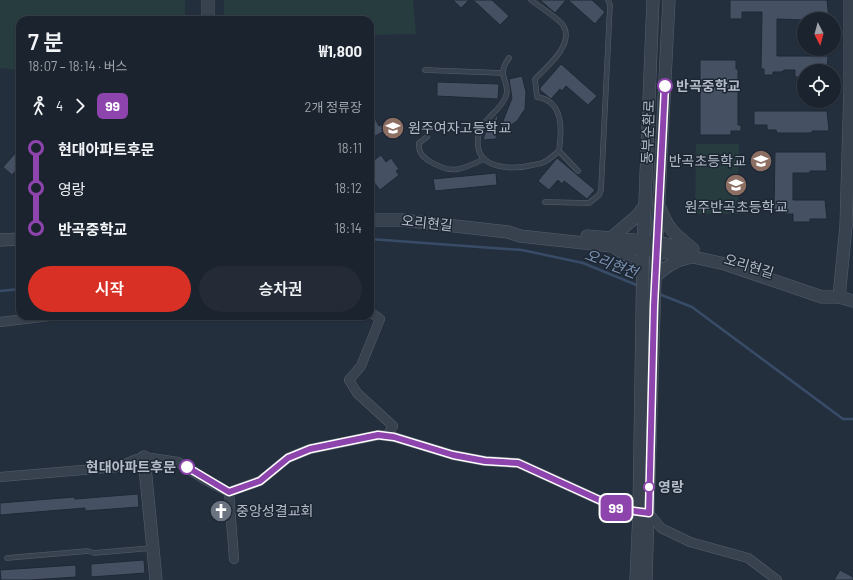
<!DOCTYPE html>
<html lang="ko">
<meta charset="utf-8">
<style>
body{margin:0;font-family:Barlow,"Noto Sans KR",sans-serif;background:#242b36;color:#f1f3f6;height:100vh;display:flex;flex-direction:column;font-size:15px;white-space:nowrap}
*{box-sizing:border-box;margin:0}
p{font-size:13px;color:#a0a4aa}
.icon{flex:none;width:22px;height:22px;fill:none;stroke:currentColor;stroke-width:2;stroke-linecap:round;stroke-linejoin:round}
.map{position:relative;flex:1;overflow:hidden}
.details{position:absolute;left:16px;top:16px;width:358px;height:304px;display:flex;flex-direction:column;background:#1b232e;border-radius:12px;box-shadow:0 1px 3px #0004,0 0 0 1px #39404a}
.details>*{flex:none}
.badge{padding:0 8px;border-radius:6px;font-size:14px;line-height:26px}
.needle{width:26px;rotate:174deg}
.tools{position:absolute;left:797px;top:12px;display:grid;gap:8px}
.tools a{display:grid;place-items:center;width:44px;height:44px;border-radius:50%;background:#1b232e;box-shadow:0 1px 3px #0004,0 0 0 1px #39404a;font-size:20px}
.map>.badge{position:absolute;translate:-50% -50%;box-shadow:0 0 0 2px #fff}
.legs{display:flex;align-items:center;gap:6px;height:44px;padding:0 12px;font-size:13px}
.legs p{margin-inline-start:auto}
.summary{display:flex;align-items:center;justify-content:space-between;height:68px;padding:0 12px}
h1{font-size:22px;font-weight:600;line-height:30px}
.cta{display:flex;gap:8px;margin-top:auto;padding:8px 12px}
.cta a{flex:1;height:46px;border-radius:24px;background:#d93025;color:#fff;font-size:16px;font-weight:600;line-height:46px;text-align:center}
.cta a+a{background:#242b36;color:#f1f3f6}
ul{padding:0 12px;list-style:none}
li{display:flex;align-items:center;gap:14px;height:40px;font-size:15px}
li i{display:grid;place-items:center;width:6px;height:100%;margin:0 5px;background:currentColor}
li i::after{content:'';width:10px;height:10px;margin:-5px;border:3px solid;border-radius:50%;background:#1b232e}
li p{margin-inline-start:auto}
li:first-child i{background:linear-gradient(#0000 50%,currentColor 0)}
li:last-child i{background:linear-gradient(currentColor 50%,#0000 0)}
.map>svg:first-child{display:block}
.green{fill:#263c3f}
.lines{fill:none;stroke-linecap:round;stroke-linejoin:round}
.stream{stroke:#394c67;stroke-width:2.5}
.building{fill:#455162;stroke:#1f2835}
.service-casing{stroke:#565f6c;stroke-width:5.5}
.minor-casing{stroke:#565f6c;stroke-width:10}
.tertiary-casing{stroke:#565f6c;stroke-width:13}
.service{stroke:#38414e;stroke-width:4.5}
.minor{stroke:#38414e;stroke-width:9}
.tertiary{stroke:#38414e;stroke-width:12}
.line-1-casing{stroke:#fff;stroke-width:9}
.line-1{stroke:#8e44ad;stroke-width:6}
.stop-1-dot{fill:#fff;stroke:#8e44ad;stroke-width:2}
.labels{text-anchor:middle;stroke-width:3;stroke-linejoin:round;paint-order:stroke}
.stop-label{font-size:14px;font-weight:bold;fill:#b4bcc9;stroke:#1d2633;text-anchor:start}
.poi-label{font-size:14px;fill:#b4bcc9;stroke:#1d2633;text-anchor:start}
.street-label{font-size:14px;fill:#b4bcc9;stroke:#1d2633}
.water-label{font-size:15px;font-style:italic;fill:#7c92b1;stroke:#1d2633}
</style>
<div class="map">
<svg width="853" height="580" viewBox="0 0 853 580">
<rect width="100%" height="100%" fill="#242f3e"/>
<path class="green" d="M 0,0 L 185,0 L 185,20 L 20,20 L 20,70 L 0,68 Z
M 224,0 L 413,0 L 416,34 L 370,35 L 370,20 L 224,20 Z
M 696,144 L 739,144 L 738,214 L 695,214 Z"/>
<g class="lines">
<path class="stream" d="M 370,239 L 522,250 L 583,263 L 639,286
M 0,291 L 20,289
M 659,294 L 692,307 L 843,419 L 853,419"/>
</g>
<path class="building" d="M 453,0 L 469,0 L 461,8 Z
M 473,0 L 492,0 L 509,16 L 500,25 Z
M 540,0 L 566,0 L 555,13 Z
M 568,0 L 592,0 L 605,12 L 595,24 Z
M 730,0 L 827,0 L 829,18 L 817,17 L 817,19 L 804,20 L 777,19 L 777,56 L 828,56 L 827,71 L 804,71 L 804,77 L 795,77 L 795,70 L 785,70 L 781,72 L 773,72 L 773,75 L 764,75 L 764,69 L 761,69 L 762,12 L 742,12 L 742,19 L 730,19 Z
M 700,60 L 736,60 L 736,69 L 738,69 L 738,125 L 741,125 L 741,131 L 731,131 L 731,135 L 700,135 Z
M 561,64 L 597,96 L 588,105 L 566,86 L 562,91 L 560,89 L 551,99 L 540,90 L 540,88 Z
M 522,76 L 526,92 L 525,109 L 517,121 L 498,134 L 512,98 L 509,79 Z
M 437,82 L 499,84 L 498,99 L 437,96 Z
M 370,109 L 379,126 L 383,124 L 386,130 L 370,139 Z
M 754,111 L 827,111 L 829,131 L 812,131 L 812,133 L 777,133 L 776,130 L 767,130 L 767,125 L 754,125 Z
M 498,114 L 496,139 L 483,140 L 486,130 Z
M 20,148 L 20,166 L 12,175 L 3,167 Z
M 775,152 L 826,152 L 827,171 L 810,171 L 810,173 L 793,173 L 793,200 L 825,200 L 827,219 L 810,219 L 810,222 L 793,222 L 793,214 L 785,214 L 785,210 L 774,210 Z
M 381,155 L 386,162 L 391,158 L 399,169 L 396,171 L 399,175 L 380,190 L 373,181 L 370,181 L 370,163 Z
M 557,158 L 595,190 L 587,199 L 564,181 L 562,184 L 558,180 L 549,190 L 538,181 Z
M 496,173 L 497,185 L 435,191 L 433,179 Z
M 138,494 L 139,507 L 85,511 L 85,508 L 0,515 L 0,503 L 74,497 L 75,499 Z
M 144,560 L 145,573 L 91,577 L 91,564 Z
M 76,565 L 76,577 L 30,580 L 1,580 L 0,570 Z
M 840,570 L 853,577 L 853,580 L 834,580 Z"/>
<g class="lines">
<g class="service-casing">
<path id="service" d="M 531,0 C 537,5 560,20 563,25 C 575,44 547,67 535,79 L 537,97 C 564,101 562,130 559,151 L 578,171
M 509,58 C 495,77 511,81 506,96 C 500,113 480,119 478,138 C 474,170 512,170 533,165 C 536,164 541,164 544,162 C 550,159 554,155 559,151
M 425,70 L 503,73
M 427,137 L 419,143 C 418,152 422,156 429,161 C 452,175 461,170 484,159
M 545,202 L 589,203 L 599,195 L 601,190 L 610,5 L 608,0
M 7,558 L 88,551 L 94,553 L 152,548"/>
</g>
<g class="minor-casing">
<path id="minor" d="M 370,312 L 380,319 L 361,366 L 349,380 L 357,393 L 393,426 L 387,436
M 0,322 L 49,316
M 0,477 L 118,467 L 134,460 L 144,457 L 178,462 L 204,479 L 229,492 L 260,481 L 288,458 L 310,449 L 379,435 L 394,437 L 453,455 L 485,461 L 518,463 L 619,509 L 639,512
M 229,492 L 234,559
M 649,513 L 661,528 L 690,542 L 748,558 L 777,580"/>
</g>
<g class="tertiary-casing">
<path id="tertiary" d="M 208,0 L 208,20
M 660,208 C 668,230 676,235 693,249
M 370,220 L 402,220 L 508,232 L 520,236 L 657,251 L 693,257 L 725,264 L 822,297 L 839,297 L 853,301
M 587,236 L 657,242 L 685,248
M 611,238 L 637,216 L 645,205
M 0,240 L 20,239
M 617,249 C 630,257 635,260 642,275
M 655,277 C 664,268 674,261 688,258
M 839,297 L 846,226 L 850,88 L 850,0
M 144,457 L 156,580
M 636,580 L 639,512 L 643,250 L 653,0
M 646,580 L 655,277 L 669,0"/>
</g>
<use href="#service" class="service"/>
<use href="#minor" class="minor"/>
<use href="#tertiary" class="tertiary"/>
</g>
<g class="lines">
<g class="line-1-casing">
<path id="line-1" d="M 187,467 L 229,492 L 260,481 L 288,458 L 310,449 L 378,435 L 394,437 L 453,455 L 485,461 L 518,463 L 619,509 L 649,513 L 654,306 L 665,86"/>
</g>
<use href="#line-1" class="line-1"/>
</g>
<defs>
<g id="school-disc" transform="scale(1.15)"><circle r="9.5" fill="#8d6e63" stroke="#1d2633"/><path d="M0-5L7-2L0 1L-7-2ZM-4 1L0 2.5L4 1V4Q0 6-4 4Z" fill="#fff"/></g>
<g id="church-disc" transform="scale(1.15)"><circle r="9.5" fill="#6b7280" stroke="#1d2633"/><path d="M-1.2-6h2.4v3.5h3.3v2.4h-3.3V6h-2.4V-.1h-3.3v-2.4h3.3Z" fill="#fff"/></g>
</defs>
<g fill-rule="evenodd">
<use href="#school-disc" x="393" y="128"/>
<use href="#school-disc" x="761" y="161"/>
<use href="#school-disc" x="736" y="185"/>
<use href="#church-disc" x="221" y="511"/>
</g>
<g class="stop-1-dot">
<circle cx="665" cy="86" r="7"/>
<circle cx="187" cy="467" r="7"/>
<circle cx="649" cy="487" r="5"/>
</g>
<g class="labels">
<g class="stop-label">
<text x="676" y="91">반곡중학교</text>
<text x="176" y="472" text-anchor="end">현대아파트후문</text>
<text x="658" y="492">영랑</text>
</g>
<g class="poi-label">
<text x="408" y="133">원주여자고등학교</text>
<text x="746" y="166" text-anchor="end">반곡초등학교</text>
<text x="736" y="212" text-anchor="middle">원주반곡초등학교</text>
<text x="236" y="516">중앙성결교회</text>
</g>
<g class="street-label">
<text transform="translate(648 132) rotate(-88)" y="5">동부순환로</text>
<text transform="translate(427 223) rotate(6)" y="5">오리현길</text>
<text transform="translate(749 266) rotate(17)" y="5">오리현길</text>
</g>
<g class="water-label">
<text transform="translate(611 264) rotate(21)" y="5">오리현천</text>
</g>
</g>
</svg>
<div class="tools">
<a><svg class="needle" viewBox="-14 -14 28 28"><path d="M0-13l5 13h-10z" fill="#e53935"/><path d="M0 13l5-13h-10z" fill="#a0a4aa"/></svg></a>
<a><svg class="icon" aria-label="locate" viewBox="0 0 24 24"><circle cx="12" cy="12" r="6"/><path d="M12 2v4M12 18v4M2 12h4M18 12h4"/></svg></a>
</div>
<b class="badge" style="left:616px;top:508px;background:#8e44ad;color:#fff">99</b>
<section class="details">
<div class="summary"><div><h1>7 분</h1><p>18:07 – 18:14 · 버스</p></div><b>₩1,800</b></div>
<div class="legs"><svg class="icon" aria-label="walk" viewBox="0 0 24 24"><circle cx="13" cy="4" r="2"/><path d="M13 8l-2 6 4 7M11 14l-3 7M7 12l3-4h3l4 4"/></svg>4<svg class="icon" aria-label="forward" viewBox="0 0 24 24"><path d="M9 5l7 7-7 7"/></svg><b class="badge" style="background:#8e44ad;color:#fff">99</b><p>2개 정류장</p></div>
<ul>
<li><i style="color:#8e44ad"></i><b>현대아파트후문</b><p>18:11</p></li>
<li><i style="color:#8e44ad"></i><span>영랑</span><p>18:12</p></li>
<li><i style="color:#8e44ad"></i><b>반곡중학교</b><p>18:14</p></li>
</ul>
<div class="cta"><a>시작</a><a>승차권</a></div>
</section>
</div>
